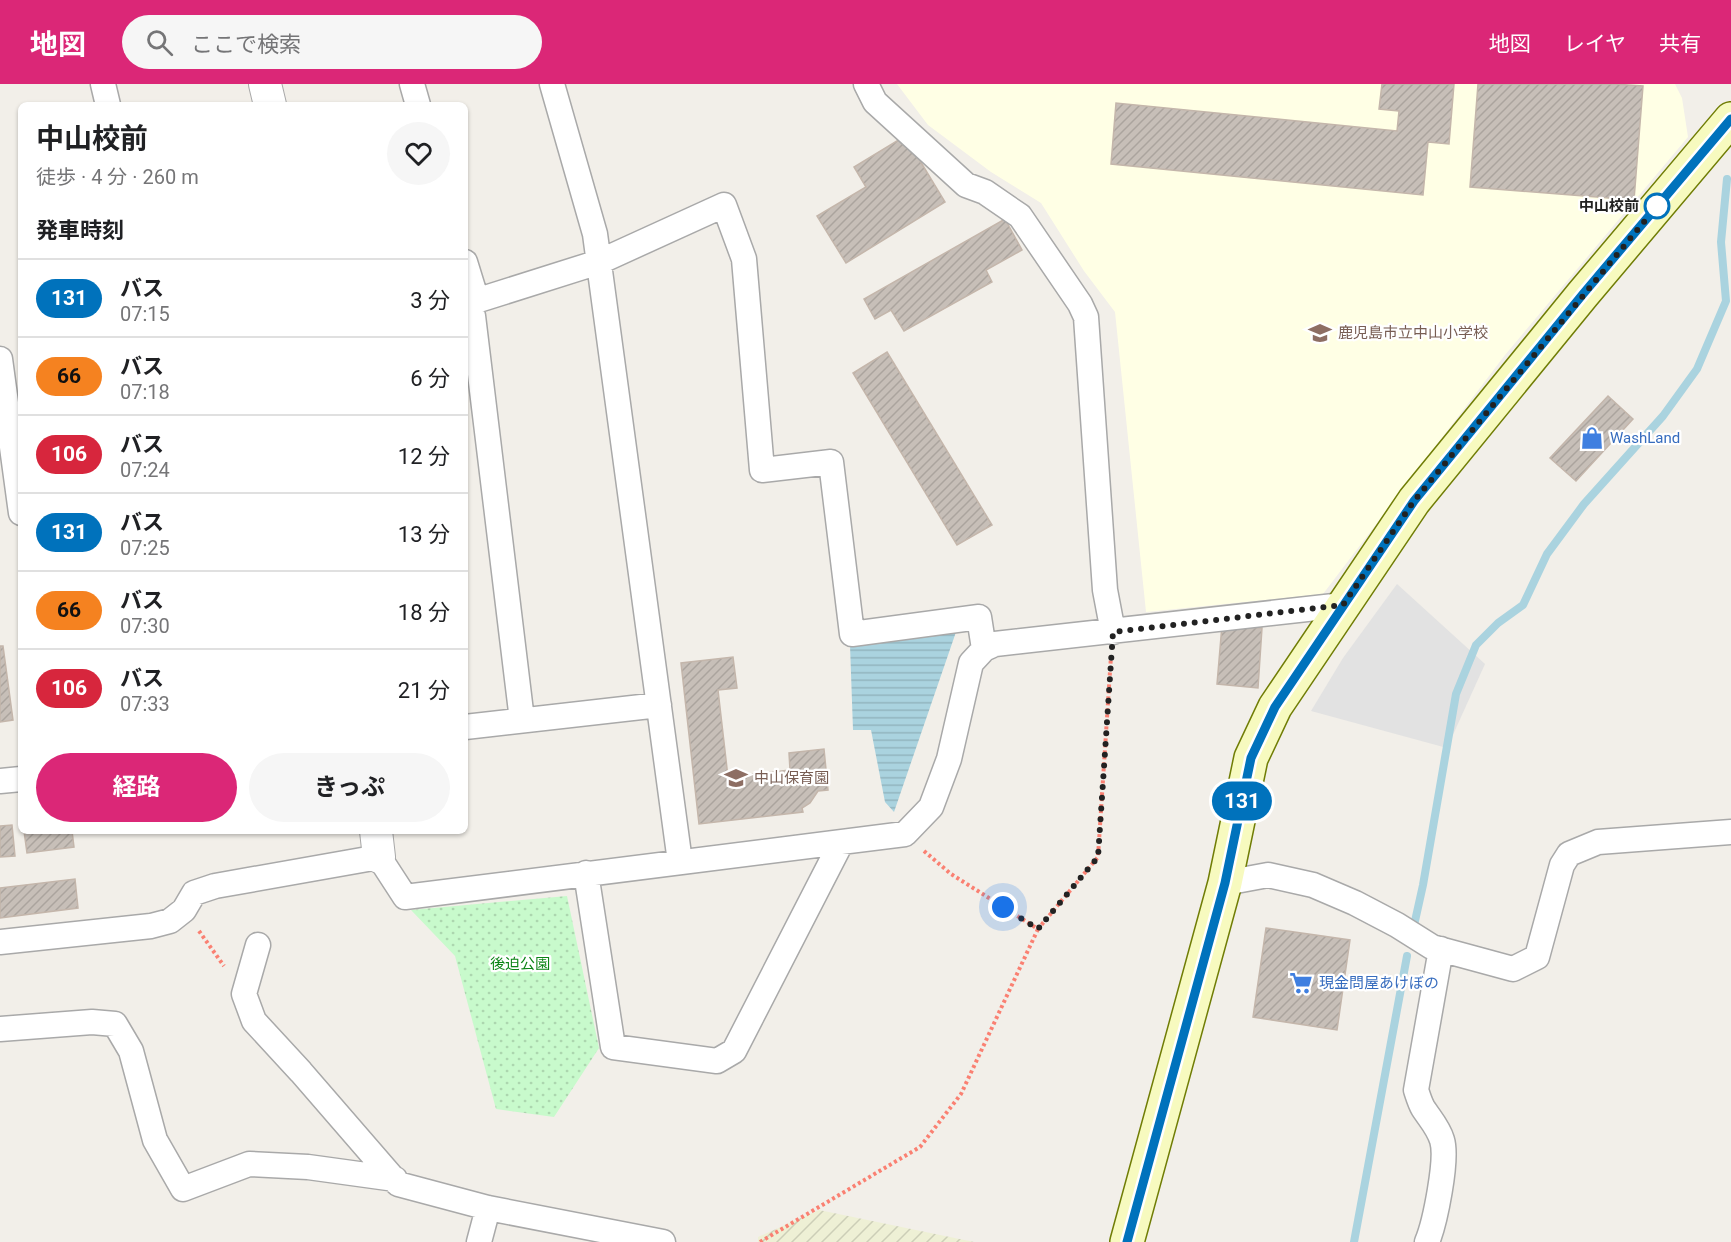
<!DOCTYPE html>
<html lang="ja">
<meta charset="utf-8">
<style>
body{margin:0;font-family:Roboto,"Noto Sans JP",sans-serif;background:#f6f6f6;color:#202124;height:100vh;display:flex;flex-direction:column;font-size:22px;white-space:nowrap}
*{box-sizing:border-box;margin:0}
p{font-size:20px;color:#757577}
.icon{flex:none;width:33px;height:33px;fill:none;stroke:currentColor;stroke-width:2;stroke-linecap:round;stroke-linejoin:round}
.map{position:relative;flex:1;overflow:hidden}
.panel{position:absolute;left:18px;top:18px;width:450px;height:732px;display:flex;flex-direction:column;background:#fff;border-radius:9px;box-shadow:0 2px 4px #0004}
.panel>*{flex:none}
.badge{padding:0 12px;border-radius:20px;font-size:21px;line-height:39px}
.you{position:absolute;width:30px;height:30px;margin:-15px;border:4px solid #fff;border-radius:50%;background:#1a73e8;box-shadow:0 0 0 9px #1a73e833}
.map>.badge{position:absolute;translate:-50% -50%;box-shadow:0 0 0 3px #fff}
h2{padding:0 18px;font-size:22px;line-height:54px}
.round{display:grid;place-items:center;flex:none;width:63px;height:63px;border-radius:32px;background:#f6f6f6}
.overview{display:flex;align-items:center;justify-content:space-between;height:102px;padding:0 18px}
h1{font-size:28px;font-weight:700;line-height:45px}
.button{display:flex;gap:12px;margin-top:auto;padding:12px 18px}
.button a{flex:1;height:69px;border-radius:36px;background:#db2777;color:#fff;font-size:24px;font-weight:700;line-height:69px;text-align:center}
.button a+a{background:#f6f6f6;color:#202124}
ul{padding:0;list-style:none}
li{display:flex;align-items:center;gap:18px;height:78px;padding:0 18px;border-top:2px solid #e0e0e0}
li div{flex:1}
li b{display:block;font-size:22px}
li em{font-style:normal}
li .badge{min-width:66px;font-weight:700;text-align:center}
header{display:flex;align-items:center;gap:36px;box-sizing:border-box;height:84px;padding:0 30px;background:#db2777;color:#fff}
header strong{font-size:28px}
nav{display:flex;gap:33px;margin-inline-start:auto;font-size:21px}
.search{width:420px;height:54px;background:#f6f6f6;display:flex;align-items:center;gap:15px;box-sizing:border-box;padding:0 21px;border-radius:33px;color:#757577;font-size:22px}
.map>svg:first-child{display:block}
.education{fill:#ffffe5}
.farmland{fill:url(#farmland-furrows)}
.park{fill:url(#park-dots)}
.parking{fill:#e2e2e2}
.water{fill:url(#water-rules)}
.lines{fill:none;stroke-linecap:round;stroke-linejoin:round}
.stream{stroke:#aad3df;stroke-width:8}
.building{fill:url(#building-hatch);stroke:#c4b6ab;stroke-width:1.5}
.minor-casing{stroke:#a9a9a9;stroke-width:27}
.tertiary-casing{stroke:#a9a9a9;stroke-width:34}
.secondary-casing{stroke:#707d05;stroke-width:36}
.path{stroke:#fa8072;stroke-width:4;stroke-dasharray:3 3;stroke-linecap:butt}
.minor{stroke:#fff;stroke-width:24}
.tertiary{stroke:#fff;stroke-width:32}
.secondary{stroke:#f7fabf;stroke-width:33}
.line-casing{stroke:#fff;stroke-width:14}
.line{stroke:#0072bc;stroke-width:9}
.walk{stroke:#222;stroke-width:6;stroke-dasharray:0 10.8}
.stop-dot{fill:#fff;stroke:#0072bc;stroke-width:3}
.labels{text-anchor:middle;stroke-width:4.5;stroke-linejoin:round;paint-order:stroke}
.stop-label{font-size:15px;font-weight:bold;fill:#222;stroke:#fff;text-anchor:end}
.education-label{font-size:15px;fill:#785e54;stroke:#fff;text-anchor:start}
.shop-label{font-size:15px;fill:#366cbe;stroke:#fff;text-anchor:start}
.park-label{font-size:15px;fill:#0c8416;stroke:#fff}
</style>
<header>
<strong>地図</strong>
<div class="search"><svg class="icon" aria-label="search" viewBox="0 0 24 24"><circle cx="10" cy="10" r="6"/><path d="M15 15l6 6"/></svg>ここで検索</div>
<nav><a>地図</a><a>レイヤ</a><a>共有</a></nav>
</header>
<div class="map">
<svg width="1731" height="1158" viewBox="0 0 1731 1158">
<defs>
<pattern id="farmland-furrows" width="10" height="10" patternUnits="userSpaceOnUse" patternTransform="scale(1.5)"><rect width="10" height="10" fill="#eef0d5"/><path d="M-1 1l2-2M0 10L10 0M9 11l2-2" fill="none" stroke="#ccceb7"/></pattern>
<pattern id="park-dots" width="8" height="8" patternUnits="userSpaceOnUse" patternTransform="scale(1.5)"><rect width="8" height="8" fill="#c8facc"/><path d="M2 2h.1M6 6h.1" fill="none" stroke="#acd6af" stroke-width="1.8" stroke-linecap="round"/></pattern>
<pattern id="water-rules" width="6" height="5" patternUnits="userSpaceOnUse" patternTransform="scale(1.5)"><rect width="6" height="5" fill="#aad3df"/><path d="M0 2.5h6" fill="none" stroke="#92b5bf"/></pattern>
<pattern id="building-hatch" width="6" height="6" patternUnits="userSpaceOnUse" patternTransform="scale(1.5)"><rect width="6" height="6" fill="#c7bfb8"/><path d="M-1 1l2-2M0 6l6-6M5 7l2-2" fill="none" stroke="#aba49e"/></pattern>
</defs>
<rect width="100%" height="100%" fill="#f2efe9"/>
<path class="education" d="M 897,0 L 1675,0 L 1682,14 L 1688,53 L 1505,271 L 1323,510 L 1146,528 L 1115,228 L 1084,187 L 1041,119 L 991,88 L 928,41 Z"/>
<path class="farmland" d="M 819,1126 L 974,1158 L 758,1158 L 758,1153 Z"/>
<path class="park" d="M 567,812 L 599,964 L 554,1033 L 496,1025 L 455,872 L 411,826 Z"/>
<path class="parking" d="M 1397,500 L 1485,580 L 1447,664 L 1311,627 L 1343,574 Z"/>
<path class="water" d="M 956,548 L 894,728 L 885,718 L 871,646 L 853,646 L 850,561 Z"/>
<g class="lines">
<path class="stream" d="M 1415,837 L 1423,801 L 1456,610 L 1476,561 L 1498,539 L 1523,521 L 1547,470 L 1584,420 L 1663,332 L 1697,285 L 1726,217 L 1721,158 L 1727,95
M 1354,1158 L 1407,872"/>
</g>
<path class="building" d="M 1382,0 L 1454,0 L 1449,60 L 1428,58 L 1423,111 L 1111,80 L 1116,19 L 1397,47 L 1399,27 L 1379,25 Z
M 1478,0 L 1614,0 L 1643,2 L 1634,116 L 1470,103 Z
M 905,52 L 945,118 L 846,179 L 817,132 L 866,103 L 854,83 Z
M 1005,135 L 1022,166 L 986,186 L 992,198 L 904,247 L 891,226 L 875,235 L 864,215 Z
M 887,268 L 992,441 L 957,461 L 853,289 Z
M 1608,312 L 1633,335 L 1576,397 L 1550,374 Z
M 1222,541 L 1262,544 L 1258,604 L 1217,600 Z
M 0,562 L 3,562 L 13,636 L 0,638 Z
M 733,573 L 737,604 L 718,606 L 728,693 L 790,686 L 789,669 L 824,665 L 828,706 L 818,707 L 810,719 L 802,724 L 803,728 L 699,740 L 681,579 Z
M 12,741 L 15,772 L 0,773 L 0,742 Z
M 24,747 L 72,747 L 74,763 L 27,769 Z
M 75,795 L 78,824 L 0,834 L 0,804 Z
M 1266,844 L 1350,856 L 1337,946 L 1253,933 Z"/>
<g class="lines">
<g class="minor-casing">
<path id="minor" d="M 103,0 L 108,21
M 412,0 L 418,21
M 552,0 L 595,150 L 680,778
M 866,0 L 875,18 L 966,101 L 985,108 L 1020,132 L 1080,220 L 1086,233 L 1105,506 L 1113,548
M 465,178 L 477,217
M 465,219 L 473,232 L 522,636
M 466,220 L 599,178 L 724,121 L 744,175 L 762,386 L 831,378 L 852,550 L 979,533 L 984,565
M 0,275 L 21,429
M 465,643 L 659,621
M 0,697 L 21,695
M 586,789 L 613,963 L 717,977 L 734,967 L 841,759
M 1225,799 L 1268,791 L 1313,801 L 1355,819 L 1397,841 L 1432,863 L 1513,885 L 1537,873 L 1562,781 L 1569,770 L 1598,758 L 1731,748
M 0,858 L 151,842 L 170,837 L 184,826 L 194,809 L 215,802 L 379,773 L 405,813 L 905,750 L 931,723 L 949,675 L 971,579 L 984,565 L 995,560 L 1343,521
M 258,861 L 244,910 L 254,937 L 301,988 L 398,1100 L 488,1124 L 663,1158
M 0,945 L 92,938 L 115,940 L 131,967 L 155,1056 L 183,1105 L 249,1080 L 308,1083 L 395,1095
M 479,1158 L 488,1124
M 1427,1158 C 1435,1139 1448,1075 1442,1056 C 1438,1043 1430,1035 1423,1024 C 1420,1019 1418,1012 1416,1006 L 1441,865"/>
</g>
<g class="tertiary-casing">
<path id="tertiary" d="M 265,0 L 270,21
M 376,747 L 379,773"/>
</g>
<g class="secondary-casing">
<path id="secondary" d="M 1127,1158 L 1225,799 L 1251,674 L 1275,623 L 1414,417 L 1583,210 L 1731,35"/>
</g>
<path class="path" d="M 924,767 L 951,790 L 1038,845 L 1098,773 L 1111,572
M 199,847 L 224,882
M 760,1158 L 920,1063 L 961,1010 L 1038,845"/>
<use href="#minor" class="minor"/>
<use href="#tertiary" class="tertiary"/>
<use href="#secondary" class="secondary"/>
</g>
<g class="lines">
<g class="line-casing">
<path id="line" d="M 1127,1158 L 1225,799 L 1251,674 L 1275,623 L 1414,417 L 1583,210 L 1731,35"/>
</g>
<use href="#line" class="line"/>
<path class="walk" d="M 1003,823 L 1038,845 L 1098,773 L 1113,548 L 1343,521 L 1414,417 L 1657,122"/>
</g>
<defs>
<g id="school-bare" transform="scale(1.8)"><path d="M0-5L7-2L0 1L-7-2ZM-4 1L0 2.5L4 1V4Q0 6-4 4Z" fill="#8d6e63" stroke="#fff" stroke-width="2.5" paint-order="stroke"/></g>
<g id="shop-bare" transform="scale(1.8)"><path d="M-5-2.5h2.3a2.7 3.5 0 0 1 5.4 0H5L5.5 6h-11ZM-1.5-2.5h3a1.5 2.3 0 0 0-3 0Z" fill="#3f7fe0" stroke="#fff" stroke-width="2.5" paint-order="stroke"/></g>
<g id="supermarket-bare" transform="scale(1.8)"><path d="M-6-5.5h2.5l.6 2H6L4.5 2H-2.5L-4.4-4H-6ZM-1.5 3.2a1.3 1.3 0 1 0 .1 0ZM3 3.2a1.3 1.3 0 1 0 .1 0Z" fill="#3f7fe0" stroke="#fff" stroke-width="2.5" paint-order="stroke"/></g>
</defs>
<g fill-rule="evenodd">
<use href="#school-bare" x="1320" y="249"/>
<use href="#shop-bare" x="1592" y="354"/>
<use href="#school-bare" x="736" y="694"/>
<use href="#supermarket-bare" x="1301" y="899"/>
</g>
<circle class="stop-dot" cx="1657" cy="122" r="12"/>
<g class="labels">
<g class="stop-label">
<text x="1639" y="127">中山校前</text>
</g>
<g class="education-label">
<text x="1338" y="254">鹿児島市立中山小学校</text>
<text x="754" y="699">中山保育園</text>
</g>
<g class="shop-label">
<text x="1610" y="359">WashLand</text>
<text x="1319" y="904">現金問屋あけぼの</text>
</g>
<g class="park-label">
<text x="520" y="885">後迫公園</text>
</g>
</g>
</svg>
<div class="you" style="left:1003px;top:823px"></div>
<b class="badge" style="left:1242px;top:717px;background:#0072bc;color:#fff">131</b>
<section class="panel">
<div class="overview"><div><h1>中山校前</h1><p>徒歩 · 4 分 · 260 m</p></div><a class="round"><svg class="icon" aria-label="heart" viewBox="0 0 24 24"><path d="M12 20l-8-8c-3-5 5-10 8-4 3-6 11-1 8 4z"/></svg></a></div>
<h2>発車時刻</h2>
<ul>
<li><span class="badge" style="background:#0072bc;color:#fff">131</span><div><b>バス</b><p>07:15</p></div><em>3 分</em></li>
<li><span class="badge" style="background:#f58220;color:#111">66</span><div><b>バス</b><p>07:18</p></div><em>6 分</em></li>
<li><span class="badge" style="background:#d7263d;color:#fff">106</span><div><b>バス</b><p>07:24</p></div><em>12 分</em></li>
<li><span class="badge" style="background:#0072bc;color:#fff">131</span><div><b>バス</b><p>07:25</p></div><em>13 分</em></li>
<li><span class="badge" style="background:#f58220;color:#111">66</span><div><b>バス</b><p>07:30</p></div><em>18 分</em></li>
<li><span class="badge" style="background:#d7263d;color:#fff">106</span><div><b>バス</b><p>07:33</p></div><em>21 分</em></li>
</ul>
<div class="button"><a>経路</a><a>きっぷ</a></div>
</section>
</div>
